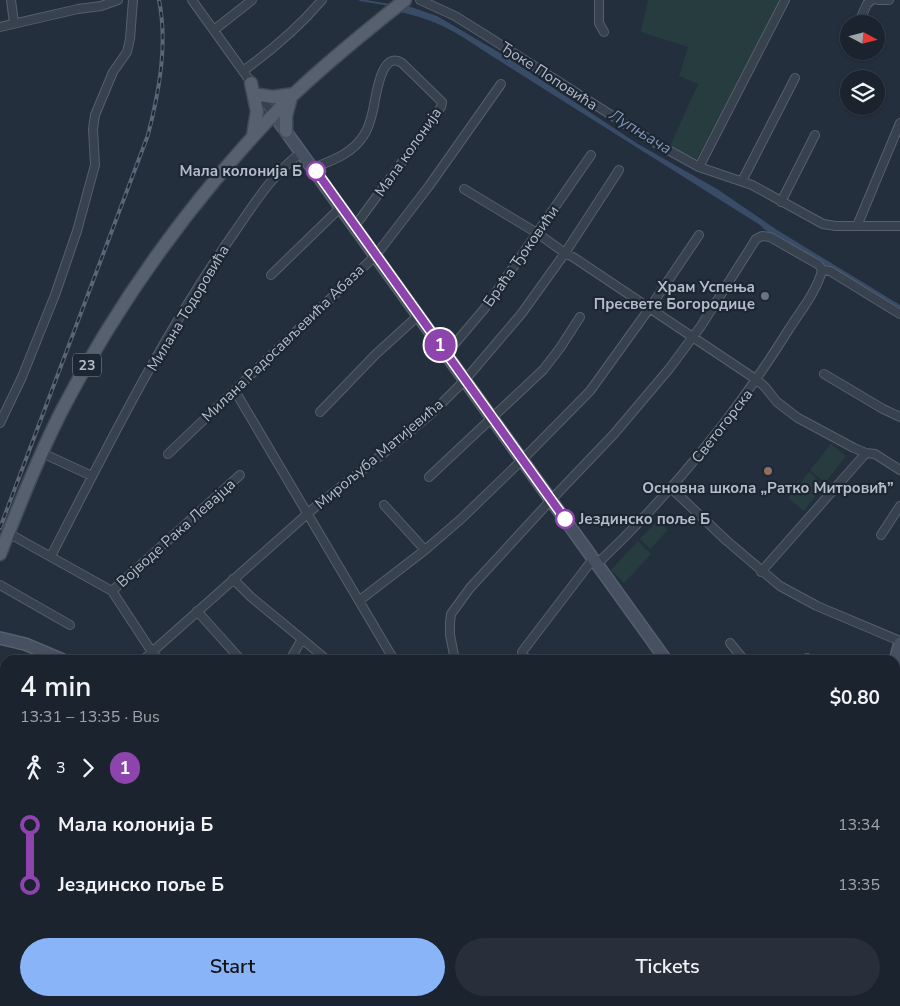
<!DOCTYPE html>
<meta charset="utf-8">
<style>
body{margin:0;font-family:"Nunito Sans",sans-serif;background:#282f3a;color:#f1f3f6;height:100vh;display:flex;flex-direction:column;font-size:19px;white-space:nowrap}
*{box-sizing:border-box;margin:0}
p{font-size:16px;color:#a0a4aa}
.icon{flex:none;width:28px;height:28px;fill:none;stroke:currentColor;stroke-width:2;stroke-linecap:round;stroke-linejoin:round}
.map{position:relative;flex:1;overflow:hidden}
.side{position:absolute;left:0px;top:655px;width:900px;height:351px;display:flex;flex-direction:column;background:#1b232e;border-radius:15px 15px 0 0;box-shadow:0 1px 4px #0004,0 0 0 1px #39404a}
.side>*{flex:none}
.badge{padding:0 10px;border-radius:16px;font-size:18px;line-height:32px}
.needle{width:32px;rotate:97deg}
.tools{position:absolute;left:840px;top:15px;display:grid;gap:10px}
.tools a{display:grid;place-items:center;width:45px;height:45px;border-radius:50%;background:#1b232e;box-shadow:0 1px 4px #0004,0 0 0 1px #39404a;font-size:25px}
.map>.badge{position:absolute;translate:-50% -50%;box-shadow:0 0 0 2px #fff}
.legs{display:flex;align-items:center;gap:8px;height:55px;padding:0 20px;font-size:16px}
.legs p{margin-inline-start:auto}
.overview{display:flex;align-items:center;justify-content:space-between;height:85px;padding:0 20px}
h1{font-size:28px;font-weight:600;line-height:38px}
.cta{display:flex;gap:10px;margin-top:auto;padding:10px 20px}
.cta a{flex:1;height:58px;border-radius:30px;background:#8ab4f8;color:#111;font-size:20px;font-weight:600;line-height:58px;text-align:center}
.cta a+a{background:#282f3a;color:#f1f3f6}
ul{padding:0 20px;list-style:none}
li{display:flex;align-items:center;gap:18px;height:60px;font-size:19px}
li i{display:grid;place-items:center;width:8px;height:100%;margin:0 6px;background:currentColor}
li i::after{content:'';width:12px;height:12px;margin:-6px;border:4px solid;border-radius:50%;background:#1b232e}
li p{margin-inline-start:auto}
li:first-child i{background:linear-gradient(#0000 50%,currentColor 0)}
li:last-child i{background:linear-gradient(currentColor 50%,#0000 0)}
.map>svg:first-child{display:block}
.green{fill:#263c3f}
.water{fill:#394c67}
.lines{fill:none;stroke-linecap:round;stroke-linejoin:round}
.stream{stroke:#394c67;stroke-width:2}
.street-casing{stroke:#565f6c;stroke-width:10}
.secondary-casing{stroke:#565f6c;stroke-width:14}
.primary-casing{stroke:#414a57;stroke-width:15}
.street{stroke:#38414e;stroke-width:8}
.secondary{stroke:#465061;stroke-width:11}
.primary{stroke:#56606e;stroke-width:12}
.rail-casing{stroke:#5a6575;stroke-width:4}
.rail{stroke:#1d2633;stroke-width:2;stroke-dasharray:5.5;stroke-linecap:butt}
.line-1-casing{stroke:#fff;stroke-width:11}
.line-1{stroke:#8e44ad;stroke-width:8}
.stop-1-dot{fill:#fff;stroke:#8e44ad;stroke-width:2.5}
.worship-dot{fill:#6b7280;stroke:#1d2633;stroke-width:2}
.education-dot{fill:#8d6e63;stroke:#1d2633;stroke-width:2}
.labels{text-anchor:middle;stroke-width:4.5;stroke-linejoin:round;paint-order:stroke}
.shield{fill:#1d2633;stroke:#878f9c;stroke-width:1}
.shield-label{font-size:14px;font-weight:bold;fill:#b4bcc9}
.street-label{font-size:15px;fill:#b4bcc9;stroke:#1d2633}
.stop-label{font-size:15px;font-weight:bold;fill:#b4bcc9;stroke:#1d2633;text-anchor:end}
.poi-label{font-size:15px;font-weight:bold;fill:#b4bcc9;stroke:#1d2633;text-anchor:end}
.water-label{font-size:16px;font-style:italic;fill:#7c92b1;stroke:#1d2633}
</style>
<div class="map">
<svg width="900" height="1006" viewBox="0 0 900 1006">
<rect width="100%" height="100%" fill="#242f3e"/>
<path class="green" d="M 648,0 L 781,0 L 695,162 L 670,146 L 698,84 L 679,76 L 688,47 L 641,32 Z
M 831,444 L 846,456 L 825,483 L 810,470 Z
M 809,472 L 824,485 L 804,511 L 788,498 Z
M 658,520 L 668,530 L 650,549 L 640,539 Z
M 638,541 L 651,554 L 624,583 L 611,570 Z"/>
<path class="water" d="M 408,6 L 437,16 L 505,56 L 638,144 L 717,189 L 777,230 L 900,305 L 900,312 L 765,230 L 760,225 L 484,51 C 455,31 436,20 400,12 Z"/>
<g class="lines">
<path class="stream" d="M 360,0 L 390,5"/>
<g class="street-casing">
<path id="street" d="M 11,0 L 14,23
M 192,0 L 253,85
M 420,0 L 455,16 L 487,36 L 652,141 L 699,167 L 752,185 L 823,224 L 836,226 L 900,226
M 599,0 L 599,23 L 604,32
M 878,0 L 889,0
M 858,24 L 867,4 L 872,0
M 0,27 L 78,9 L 101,6 L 118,0
M 214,30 L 252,0
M 243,71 C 272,50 299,27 322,0
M 259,94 L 274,115
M 699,167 L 785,0
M 313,168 C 333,160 352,154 364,135 C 369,128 371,119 373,110 C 376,97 381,49 402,63 L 442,102 L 441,107 L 424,132 L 355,226
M 742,181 L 795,78
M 464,189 L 537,233 L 565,253 L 573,257 L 757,380 L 765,387 L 777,402 L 798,418 L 854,448 L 866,453 L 875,454 L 900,470
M 781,202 L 815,135
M 857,226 L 900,123
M 822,270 L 830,271 L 900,314
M 271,275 L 341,207
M 446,354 L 485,308 L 591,155
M 824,374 L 883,409 L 900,417
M 235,391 L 394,660
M 320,412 L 376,354 L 419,315
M 0,423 L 22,377 L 55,295 L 77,231 L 95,165 L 93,129 L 95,115 L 113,72 L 127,52 L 130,39 L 133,0
M 42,453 L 92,476
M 168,454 L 376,255 L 429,186 L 501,84
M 429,477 L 543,370 L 560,348 L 580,317
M 671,488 L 727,541 L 780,586 L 817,606 L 900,641
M 384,505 L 425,550
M 8,533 L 112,591
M 881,535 L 900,506
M 51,556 C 108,446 163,334 234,233 C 254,204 273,173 302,152
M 597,564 C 671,494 735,416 789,329 C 800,312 818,289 822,270
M 761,572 L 866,453
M 233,579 L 251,597 L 302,639
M 0,585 L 70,625
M 360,600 L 425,550 L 461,519 L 522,460 L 590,391 L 649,309 L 699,235
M 197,611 L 241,660
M 730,643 L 744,660
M 143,660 L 314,508 L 385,452 L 431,414 L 465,380 L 522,313 L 565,253 L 619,170
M 159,660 L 152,652 L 112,591 L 240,475
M 290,660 L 302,639 L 327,660
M 455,660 L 450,635 L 450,623 L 451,614 L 470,588 L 551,500 L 614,434 L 669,369 L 701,326 L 756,239 L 762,236 L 770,237 L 819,265 L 822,270
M 528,660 L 523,655 L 522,652 L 593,559
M 805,660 L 807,658
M 0,800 L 5,794
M 0,937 L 5,942
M 895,952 L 900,952
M 62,1001 L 66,1006
M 597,1001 L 600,1006
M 807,1001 L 811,1006
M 131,1006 L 134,1001
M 609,1006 L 615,1001
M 709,1006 L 716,1001
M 843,1006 L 871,1001"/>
</g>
<g class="secondary-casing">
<path id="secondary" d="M 274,115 L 666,660
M 0,638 L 25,644 L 63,660
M 895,661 L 900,643
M 895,773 L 900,810
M 895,870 L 900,832
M 181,1001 L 183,1006
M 194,1001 L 196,1006
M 886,1001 L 887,1006"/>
</g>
<g class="primary-casing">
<path id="primary" d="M 251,83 L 257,111 L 253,136
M 259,95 L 273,97 L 294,94
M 286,131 L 286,116 L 291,97
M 0,554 C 19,506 38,458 61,412 C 104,329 156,251 216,179 C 241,150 267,119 295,93 C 330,60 367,30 405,0"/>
</g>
<use href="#street" class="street"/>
<use href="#secondary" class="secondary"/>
<use href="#primary" class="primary"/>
<g class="rail-casing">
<path id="rail" d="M 0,528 L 148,135 C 159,92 168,45 159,0"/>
</g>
<use href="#rail" class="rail"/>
</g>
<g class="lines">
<g class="line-1-casing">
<path id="line-1" d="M 316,171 L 565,519"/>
</g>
<use href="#line-1" class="line-1"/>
</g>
<g class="stop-1-dot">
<circle cx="316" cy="171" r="9"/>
<circle cx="565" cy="519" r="9"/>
</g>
<circle class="worship-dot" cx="765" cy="296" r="5"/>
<circle class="education-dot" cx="768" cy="471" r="5"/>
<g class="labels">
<rect class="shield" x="73" y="353.5" width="28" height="23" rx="4"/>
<g class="shield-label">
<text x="87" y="370">23</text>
</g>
<g class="street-label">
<text transform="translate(549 76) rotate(33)" y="5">Ђоке Поповића</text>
<text transform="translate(408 152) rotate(-55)" y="5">Мала колонија</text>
<text transform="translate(521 256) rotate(-55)" y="5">Браћа Ђоковићи</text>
<text transform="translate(188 308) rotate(-59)" y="5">Милана Тодоровића</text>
<text transform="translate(283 343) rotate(-44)" y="5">Милана Радосављевића Абаза</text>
<text transform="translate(722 426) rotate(-52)" y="5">Светогорска</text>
<text transform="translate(379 454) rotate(-40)" y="5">Мирољуба Матијевића</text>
<text transform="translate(176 533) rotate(-42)" y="5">Војводе Рака Левајца</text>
</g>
<g class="stop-label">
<text x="302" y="176">Мала колонија Б</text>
<text x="579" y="524" text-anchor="start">Јездинско поље Б</text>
</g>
<g class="poi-label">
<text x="755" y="292">Храм Успења<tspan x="755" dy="17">Пресвете Богородице</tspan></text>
<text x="768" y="493" text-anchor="middle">Основна школа „Ратко Митровић”</text>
</g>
<g class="water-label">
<text transform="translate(641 131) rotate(32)" y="6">Лупњача</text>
</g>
</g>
</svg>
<div class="tools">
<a><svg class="needle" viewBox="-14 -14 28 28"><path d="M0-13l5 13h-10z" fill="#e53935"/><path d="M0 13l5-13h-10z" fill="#a0a4aa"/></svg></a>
<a><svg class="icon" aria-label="layers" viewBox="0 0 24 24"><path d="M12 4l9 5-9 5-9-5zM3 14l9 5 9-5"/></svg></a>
</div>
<b class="badge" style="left:440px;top:345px;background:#8e44ad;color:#fff">1</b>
<section class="side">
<div class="overview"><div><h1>4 min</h1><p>13:31 – 13:35 · Bus</p></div><b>$0.80</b></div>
<div class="legs"><svg class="icon" aria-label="walk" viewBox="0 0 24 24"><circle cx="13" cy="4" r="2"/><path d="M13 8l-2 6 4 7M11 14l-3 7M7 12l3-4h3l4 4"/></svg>3<svg class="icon" aria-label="forward" viewBox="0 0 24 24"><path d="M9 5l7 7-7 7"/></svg><b class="badge" style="background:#8e44ad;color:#fff">1</b></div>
<ul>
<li><i style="color:#8e44ad"></i><b>Мала колонија Б</b><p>13:34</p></li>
<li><i style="color:#8e44ad"></i><b>Јездинско поље Б</b><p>13:35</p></li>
</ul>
<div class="cta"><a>Start</a><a>Tickets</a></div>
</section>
</div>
